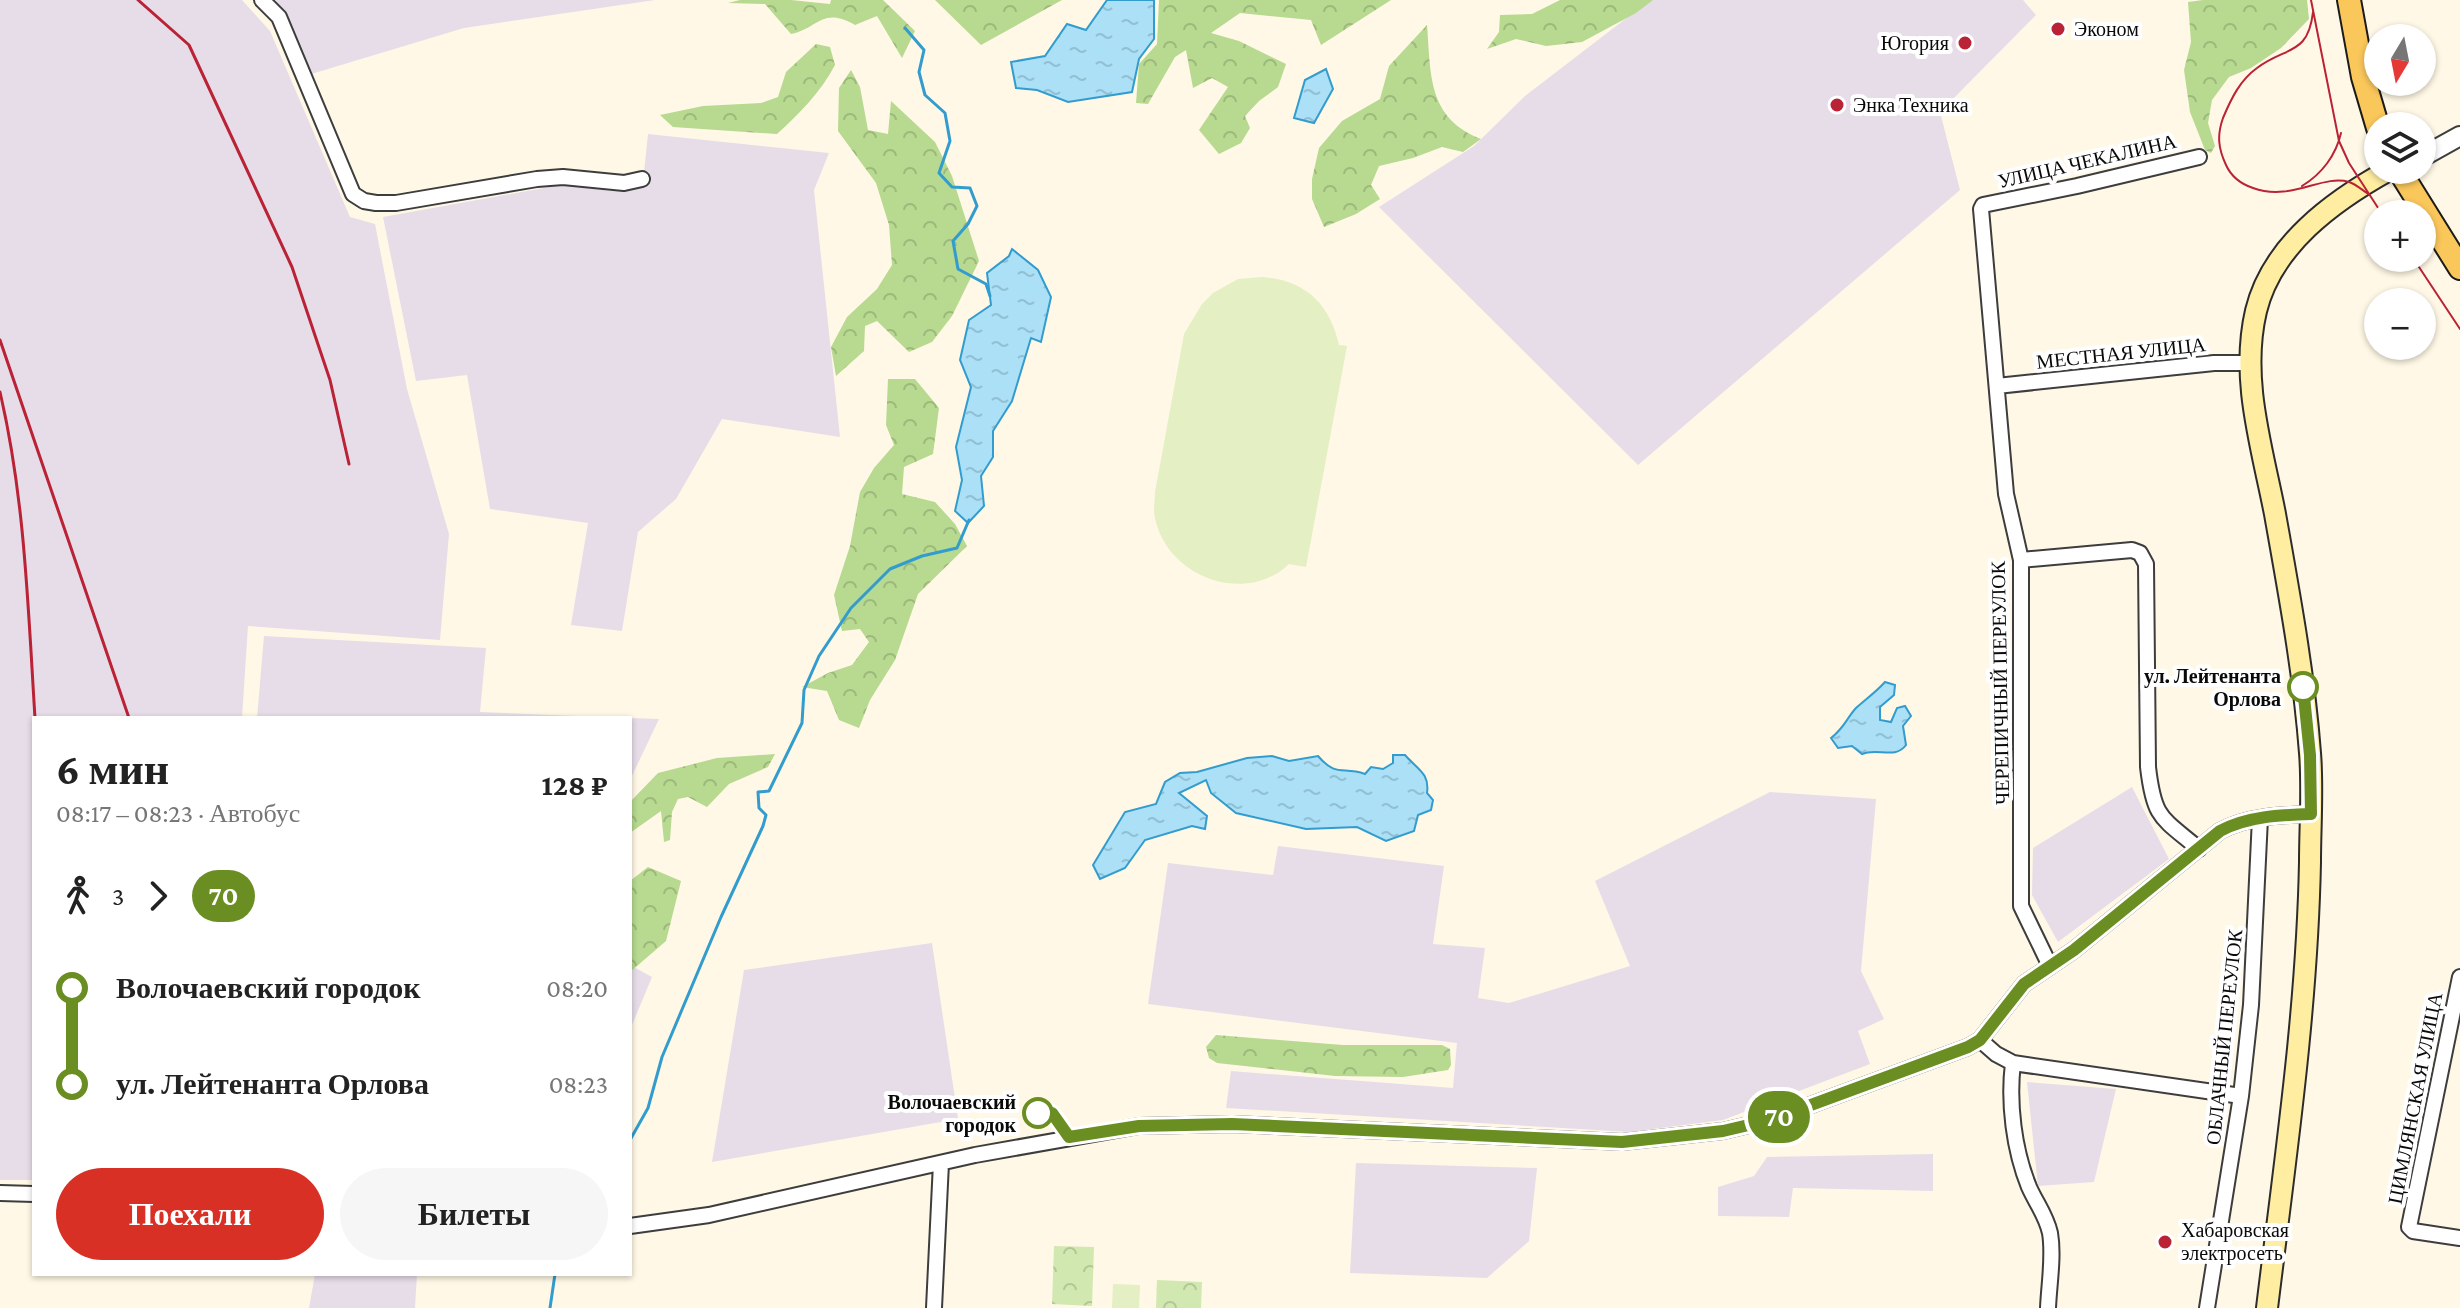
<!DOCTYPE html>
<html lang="ru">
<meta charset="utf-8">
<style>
body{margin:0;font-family:"Crimson Pro",serif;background:#f6f6f6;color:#222;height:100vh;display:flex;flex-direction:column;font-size:30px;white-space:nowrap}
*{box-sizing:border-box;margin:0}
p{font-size:26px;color:#767676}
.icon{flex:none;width:44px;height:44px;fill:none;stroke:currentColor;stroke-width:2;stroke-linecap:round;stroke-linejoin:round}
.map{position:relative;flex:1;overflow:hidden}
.panel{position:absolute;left:32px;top:716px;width:600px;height:560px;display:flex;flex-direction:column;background:#fff;border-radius:0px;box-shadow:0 2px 6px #0004}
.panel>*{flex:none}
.badge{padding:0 16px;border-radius:26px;font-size:28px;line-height:52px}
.needle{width:52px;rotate:190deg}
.tools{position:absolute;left:2364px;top:24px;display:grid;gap:16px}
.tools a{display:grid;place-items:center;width:72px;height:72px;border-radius:50%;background:#fff;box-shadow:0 2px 6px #0004;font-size:40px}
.map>.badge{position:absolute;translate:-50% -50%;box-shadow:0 0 0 4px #fff}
.legs{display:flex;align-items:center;gap:12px;height:88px;padding:0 24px;font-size:26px}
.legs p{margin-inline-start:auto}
.summary{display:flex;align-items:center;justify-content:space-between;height:136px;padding:0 24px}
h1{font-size:44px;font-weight:700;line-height:60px}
.action{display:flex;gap:16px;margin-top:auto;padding:16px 24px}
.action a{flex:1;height:92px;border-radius:48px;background:#d93025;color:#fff;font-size:32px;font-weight:700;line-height:92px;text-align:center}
.action a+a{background:#f6f6f6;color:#222}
ul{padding:0 24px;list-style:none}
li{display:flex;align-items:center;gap:28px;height:96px;font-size:30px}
li i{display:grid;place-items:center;width:12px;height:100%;margin:0 10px;background:currentColor}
li i::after{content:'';width:20px;height:20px;margin:-10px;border:6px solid;border-radius:50%;background:#fff}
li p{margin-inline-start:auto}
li:first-child i{background:linear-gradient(#0000 50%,currentColor 0)}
li:last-child i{background:linear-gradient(currentColor 50%,#0000 0)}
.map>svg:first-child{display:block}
.industrial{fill:#e7dde9}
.forest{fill:url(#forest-crowns)}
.park{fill:url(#park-crowns)}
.pitch{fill:#e4efc3}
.water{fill:url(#water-ripples);stroke:#329cce;stroke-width:2}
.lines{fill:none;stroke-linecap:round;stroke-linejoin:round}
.stream{stroke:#329cce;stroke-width:3}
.minor-casing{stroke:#3d3d3d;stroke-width:18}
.tertiary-casing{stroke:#3d3d3d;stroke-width:22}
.secondary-casing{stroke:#2c2c2c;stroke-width:24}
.primary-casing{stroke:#1b1b1b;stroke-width:26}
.minor{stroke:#fff;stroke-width:14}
.tertiary{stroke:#fff;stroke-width:18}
.secondary{stroke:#ffeda1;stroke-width:20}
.primary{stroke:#fac75b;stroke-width:22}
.tram{stroke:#ba2235;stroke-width:2}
.rail{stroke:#ba2235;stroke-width:3}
.line-1-casing{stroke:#fff;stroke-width:18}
.line-1{stroke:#6b8e23;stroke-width:12}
.poi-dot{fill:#ba2235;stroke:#fff;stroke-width:3}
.stop-1-dot{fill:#fff;stroke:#6b8e23;stroke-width:4}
.labels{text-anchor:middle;stroke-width:8;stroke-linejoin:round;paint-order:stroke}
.poi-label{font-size:20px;fill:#0a0a0a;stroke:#fff;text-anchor:start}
.street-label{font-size:20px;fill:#0a0a0a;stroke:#fff}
.stop-label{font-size:20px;font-weight:bold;fill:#0a0a0a;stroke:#fff;text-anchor:end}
</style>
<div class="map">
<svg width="2460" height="1308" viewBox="0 0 2460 1308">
<defs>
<pattern id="forest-crowns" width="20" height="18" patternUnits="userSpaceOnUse" patternTransform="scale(2)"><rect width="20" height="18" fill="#b7d990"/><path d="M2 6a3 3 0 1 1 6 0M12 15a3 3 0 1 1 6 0" fill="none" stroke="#9cb97b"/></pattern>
<pattern id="park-crowns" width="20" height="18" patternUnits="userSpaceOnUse" patternTransform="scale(2)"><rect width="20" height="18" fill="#d2e8b1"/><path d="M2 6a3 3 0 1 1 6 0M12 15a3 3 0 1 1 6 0" fill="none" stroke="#b3c697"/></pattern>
<pattern id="water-ripples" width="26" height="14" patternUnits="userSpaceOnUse" patternTransform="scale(2)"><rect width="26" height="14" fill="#abe0f6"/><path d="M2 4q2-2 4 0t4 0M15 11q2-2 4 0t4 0" fill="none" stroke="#92bfd2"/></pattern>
</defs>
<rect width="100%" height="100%" fill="#fff8e6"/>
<path class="industrial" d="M 0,0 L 242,0 L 270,31 L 350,217 L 375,224 L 407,389 L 449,534 L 440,640 L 248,626 L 242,718 L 34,718 L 34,1180 L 0,1180 Z
M 276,0 L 655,0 L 464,28 L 308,75 Z
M 1650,0 L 2023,0 L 2036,15 L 1940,112 L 1960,190 L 1638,465 L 1379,207 L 1474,146 L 1525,96 Z
M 648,134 L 829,153 L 814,190 L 840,437 L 722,419 L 676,499 L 638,532 L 622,631 L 571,625 L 588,523 L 490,509 L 467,375 L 416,381 L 383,217 L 560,185 L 613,191 L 644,172 Z
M 264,636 L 486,648 L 480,712 L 628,718 L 257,718 Z
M 630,718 L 659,719 L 630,780 Z
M 2132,787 L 2169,859 L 2058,942 L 2032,895 L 2033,848 Z
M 1770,792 L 1876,799 L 1861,971 L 1884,1019 L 1858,1031 L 1870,1064 L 1723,1120 L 1629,1132 L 1226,1108 L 1231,1071 L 1453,1088 L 1457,1043 L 1148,1004 L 1168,863 L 1273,875 L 1278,846 L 1444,866 L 1433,944 L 1485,948 L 1478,998 L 1509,1003 L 1630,966 L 1595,881 Z
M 932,943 L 958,1119 L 712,1162 L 744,970 Z
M 630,965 L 652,977 L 630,1030 Z
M 2027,1082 L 2116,1089 L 2094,1182 L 2038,1186 Z
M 1933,1154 L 1933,1191 L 1793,1188 L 1789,1217 L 1718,1216 L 1718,1187 L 1754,1176 L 1767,1157 Z
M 1356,1163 L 1537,1168 L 1529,1241 L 1487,1278 L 1350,1273 Z
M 315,1274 L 417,1274 L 415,1308 L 309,1308 Z"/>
<path class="forest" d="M 740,0 L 791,0 L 830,4 L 831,0 L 883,0 L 915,31 L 902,58 L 877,16 L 855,25 C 822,6 818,29 791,34 L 765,4 L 728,3 Z
M 935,0 L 1062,0 L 981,45 Z
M 1159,0 L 1391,0 L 1321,45 L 1311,20 L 1240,13 L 1211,33 L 1239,41 L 1286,64 L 1278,87 L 1259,101 L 1245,116 L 1250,128 L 1241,143 L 1219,154 L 1199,130 L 1228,87 L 1212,78 L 1193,88 L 1186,50 L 1175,57 L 1148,104 L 1136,103 L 1139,64 L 1157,44 Z
M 1560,0 L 1653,0 L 1636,13 L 1582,42 L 1546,46 L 1516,39 L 1487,49 L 1499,32 L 1500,15 L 1532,14 Z
M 2203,0 L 2307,0 L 2309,19 L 2281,48 L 2251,68 L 2229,77 L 2212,100 L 2208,123 L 2215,146 L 2211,153 L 2205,150 L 2190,112 L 2184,70 L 2191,42 L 2188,2 Z
M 1427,25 C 1431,74 1427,118 1481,139 L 1463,152 L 1442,147 L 1413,158 L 1379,166 L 1371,185 L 1380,199 L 1356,214 L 1324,227 L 1312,199 L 1312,179 L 1319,148 L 1342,121 L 1380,99 L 1389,66 Z
M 816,44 L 830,47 L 835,65 C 820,93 800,113 777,134 L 673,127 L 660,115 L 703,106 L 761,103 L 778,97 L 786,72 Z
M 851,70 L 860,87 L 868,130 L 888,134 L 891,101 L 935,142 L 952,176 L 979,261 L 952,316 L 932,342 L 909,352 L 877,321 L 865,326 L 864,351 L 836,376 L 831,347 L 847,317 L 877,289 L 892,265 L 889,225 L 876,183 L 838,131 L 839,88 Z
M 888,379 L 915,379 L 939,408 L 933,454 L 904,467 L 902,494 L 935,502 L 955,524 L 967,546 L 918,594 L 895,660 L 870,700 L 859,728 L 839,720 L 827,691 L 802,687 L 828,673 L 852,665 L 869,642 L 860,629 L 842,631 L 834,595 L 850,546 L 860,492 L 874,468 L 894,445 L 886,425 Z
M 775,754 L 768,767 L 729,784 L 707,807 L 688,797 L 678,799 L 672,812 L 670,840 L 664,842 L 661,811 L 630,833 L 630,802 L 658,773 L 717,758 Z
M 648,867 L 681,881 L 666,941 L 630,972 L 630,881 Z
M 1216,1035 L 1343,1045 L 1442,1045 L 1450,1049 L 1451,1065 L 1448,1070 L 1403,1077 L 1335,1076 L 1217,1063 L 1209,1058 L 1206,1047 Z"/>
<path class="park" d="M 1054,1246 L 1094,1247 L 1092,1306 L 1052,1304 Z
M 1157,1280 L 1202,1282 L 1201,1308 L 1156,1308 Z"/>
<path class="pitch" d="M 1262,277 C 1305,280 1330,304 1339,345 L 1347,346 L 1306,567 L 1289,564 C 1245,606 1167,577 1155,518 C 1153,510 1155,500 1155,492 L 1184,334 L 1202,304 L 1213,293 L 1238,279 Z
M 1113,1284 L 1140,1285 L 1139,1308 L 1112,1308 Z"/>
<path class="water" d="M 1107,0 L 1154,0 L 1154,39 L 1139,59 L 1132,92 L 1068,102 L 1037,90 L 1016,88 L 1011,62 L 1045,56 L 1067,24 L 1086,30 Z
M 1326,69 L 1333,89 L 1314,123 L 1294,118 L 1305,80 Z
M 1012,249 L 1038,270 L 1051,297 L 1041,342 L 1031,338 L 1012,401 L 993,431 L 993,457 L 981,476 L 984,506 L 968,523 L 955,511 L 962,480 L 956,447 L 971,387 L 960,360 L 969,320 L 991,305 L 987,273 L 1009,256 Z
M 1885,682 L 1895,685 L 1894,695 L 1880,707 L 1880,720 L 1891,722 L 1897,708 L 1905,706 L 1911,716 L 1903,726 L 1906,745 C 1895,760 1877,747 1862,754 L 1852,746 L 1838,748 L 1831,738 C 1845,727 1846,719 1856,708 C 1866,699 1876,692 1885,682 Z
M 1393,755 L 1405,755 C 1417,769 1430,773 1427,793 L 1433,800 L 1431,810 L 1418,815 L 1414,831 L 1386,841 L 1357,827 L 1306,829 L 1236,813 L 1211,793 L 1206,780 L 1179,793 L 1207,816 L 1205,829 L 1192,826 L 1145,840 L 1125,868 L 1100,879 L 1093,865 L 1125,812 L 1156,804 L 1165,782 L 1180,773 L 1197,772 L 1247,758 L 1272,756 L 1289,761 L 1318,756 C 1337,778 1342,766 1365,774 L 1371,767 L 1383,769 L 1393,763 Z"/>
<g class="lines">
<path class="stream" d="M 905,28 L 924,50 L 919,72 L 925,95 L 945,113 L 950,141 L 939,173 L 952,187 L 970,188 L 977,206 L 968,224 L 953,241 L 958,269 L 986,284 L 990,296
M 630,1140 L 648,1108 L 662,1057 L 721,917 L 763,826 L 766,815 L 759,808 L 758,792 L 769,791 L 802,723 L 804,690 L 819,656 L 851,608 L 890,569 L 922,556 L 957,548 L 969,520
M 550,1308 L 555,1274"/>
<g class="minor-casing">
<path id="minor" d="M 262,0 L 279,17 L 353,194 L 364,201 L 376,203 L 396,203 L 537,179 L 563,177 L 624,183 L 642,179
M 1997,386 L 2214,363 L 2250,363
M 2021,560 L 2132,550 L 2140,553 L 2146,564 L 2148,767 C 2154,819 2161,817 2199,849
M 2050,966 L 2021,906 L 2021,560 L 2006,494 L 1981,209 L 1983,205 L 2077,186 L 2199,157
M 2460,977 L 2409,1227 L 2413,1231 L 2460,1238
M 1980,1040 L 1996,1054 L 2013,1063 L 2241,1096
M 2013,1063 C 2008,1103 2014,1150 2029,1187 C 2036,1203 2046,1215 2050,1233 C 2054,1256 2049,1284 2048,1308
M 0,1193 L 34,1194
M 630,1226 L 709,1215 L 975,1155 L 1139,1126 L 1232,1124 L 1622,1142 L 1723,1131 L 1770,1120 L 1968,1047 L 1980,1040 L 2024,984 L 2074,950 L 2220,831 C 2247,816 2280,815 2311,814
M 934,1308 L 941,1163
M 2207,1308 L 2241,1096 L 2251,1005 L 2260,818"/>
</g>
<g class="tertiary-casing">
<path id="tertiary" d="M 2422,157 L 2460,136"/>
</g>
<g class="secondary-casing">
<path id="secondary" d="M 2267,1308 C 2285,1160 2307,1012 2310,862 C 2310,826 2313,789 2310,753 C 2304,673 2289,593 2275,514 C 2262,447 2240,379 2256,311 C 2272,245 2333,201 2389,170"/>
</g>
<g class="primary-casing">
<path id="primary" d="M 2349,0 L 2363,77 L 2378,128
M 2399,170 L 2460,268"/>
</g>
<use href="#minor" class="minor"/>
<use href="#tertiary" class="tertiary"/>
<use href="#secondary" class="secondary"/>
<use href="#primary" class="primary"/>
<path class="tram" d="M 2311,0 L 2339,141 L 2349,163 L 2382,214
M 2313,12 C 2308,56 2286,46 2257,68 C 2240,80 2231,99 2223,118 C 2217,135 2218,148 2226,165 C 2231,176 2241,184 2253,188 C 2291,202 2322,174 2349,182 C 2356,184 2363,191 2370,195
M 2302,186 C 2322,174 2336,155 2341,133
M 2413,258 L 2460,329"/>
<path class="rail" d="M 138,0 L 189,45 L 292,267 L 330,380 L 349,464
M 0,340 L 129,718
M 0,392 C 25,499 28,608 35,718"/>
</g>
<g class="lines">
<g class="line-1-casing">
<path id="line-1" d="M 1038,1113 L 1052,1113 L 1069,1137 L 1139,1126 L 1232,1124 L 1622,1142 L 1723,1131 L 1770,1120 L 1968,1047 L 1980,1040 L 2024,984 L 2074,950 L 2220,831 C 2247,816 2281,815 2311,814 L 2310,755 L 2303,687"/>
</g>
<use href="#line-1" class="line-1"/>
</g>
<g class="poi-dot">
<circle cx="2058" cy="29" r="8"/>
<circle cx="1965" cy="43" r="8"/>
<circle cx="1837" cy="105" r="8"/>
<circle cx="2165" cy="1242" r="8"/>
</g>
<g class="stop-1-dot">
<circle cx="2303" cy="687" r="14"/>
<circle cx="1038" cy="1113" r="14"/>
</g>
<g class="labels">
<g class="poi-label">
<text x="2074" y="36">Эконом</text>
<text x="1949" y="50" text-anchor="end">Югория</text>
<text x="1853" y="112">Энка Техника</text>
<text x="2181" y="1237">Хабаровская<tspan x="2181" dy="23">электросеть</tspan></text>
</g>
<g class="street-label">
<text transform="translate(2087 161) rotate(-13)" y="7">УЛИЦА ЧЕКАЛИНА</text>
<text transform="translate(2121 353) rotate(-6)" y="7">МЕСТНАЯ УЛИЦА</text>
<text transform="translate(2000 683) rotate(-91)" y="7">ЧЕРЕПИЧНЫЙ ПЕРЕУЛОК</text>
<text transform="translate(2224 1037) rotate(-84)" y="7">ОБЛАЧНЫЙ ПЕРЕУЛОК</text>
<text transform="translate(2415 1098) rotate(-79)" y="7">ЦИМЛЯНСКАЯ УЛИЦА</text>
</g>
<g class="stop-label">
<text x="2281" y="683">ул. Лейтенанта<tspan x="2281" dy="23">Орлова</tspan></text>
<text x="1016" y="1109">Волочаевский<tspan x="1016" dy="23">городок</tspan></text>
</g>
</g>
</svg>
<div class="tools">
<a><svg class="needle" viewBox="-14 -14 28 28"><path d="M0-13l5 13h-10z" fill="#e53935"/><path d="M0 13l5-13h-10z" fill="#767676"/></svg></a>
<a><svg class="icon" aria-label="layers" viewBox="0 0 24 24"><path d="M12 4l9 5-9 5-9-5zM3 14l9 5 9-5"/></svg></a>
<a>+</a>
<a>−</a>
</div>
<b class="badge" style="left:1779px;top:1117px;background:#6b8e23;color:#fff">70</b>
<section class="panel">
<div class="summary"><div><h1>6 мин</h1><p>08:17 – 08:23 · Автобус</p></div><b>128 ₽</b></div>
<div class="legs"><svg class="icon" aria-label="walk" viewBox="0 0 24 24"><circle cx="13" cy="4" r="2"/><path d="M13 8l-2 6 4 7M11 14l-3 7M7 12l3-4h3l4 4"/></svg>3<svg class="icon" aria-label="forward" viewBox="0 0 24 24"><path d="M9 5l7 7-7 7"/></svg><b class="badge" style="background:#6b8e23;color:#fff">70</b></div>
<ul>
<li><i style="color:#6b8e23"></i><b>Волочаевский городок</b><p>08:20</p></li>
<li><i style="color:#6b8e23"></i><b>ул. Лейтенанта Орлова</b><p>08:23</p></li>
</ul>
<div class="action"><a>Поехали</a><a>Билеты</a></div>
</section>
</div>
